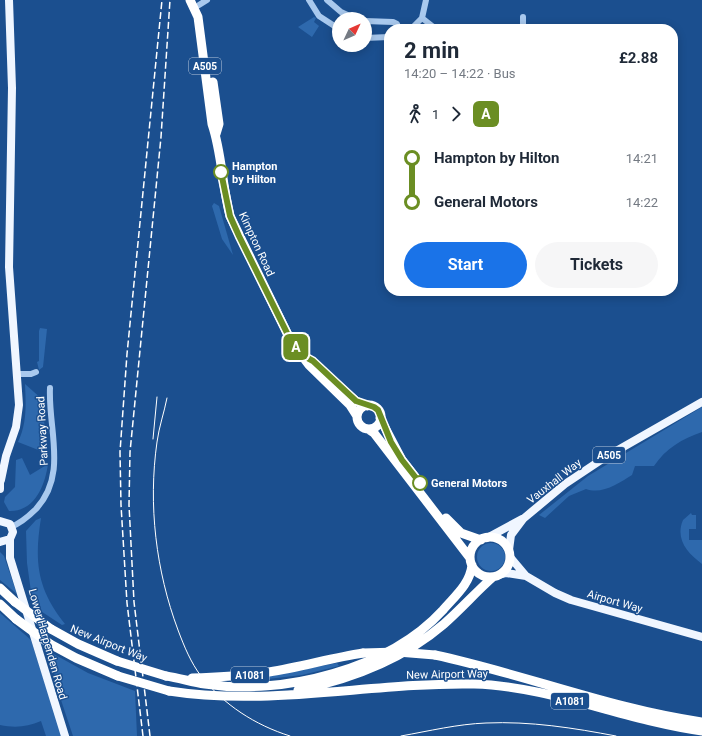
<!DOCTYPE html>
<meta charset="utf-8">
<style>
body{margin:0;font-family:Roboto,sans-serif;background:#f6f6f7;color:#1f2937;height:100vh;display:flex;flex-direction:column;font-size:15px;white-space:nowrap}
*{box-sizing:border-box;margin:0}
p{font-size:13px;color:#747a83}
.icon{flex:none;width:22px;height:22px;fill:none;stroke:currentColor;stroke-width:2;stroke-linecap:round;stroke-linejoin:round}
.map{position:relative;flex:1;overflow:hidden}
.drawer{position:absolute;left:384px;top:24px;width:294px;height:272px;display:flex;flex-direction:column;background:#fff;border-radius:16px;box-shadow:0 2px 10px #0003}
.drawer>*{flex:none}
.badge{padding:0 8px;border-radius:6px;font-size:14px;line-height:26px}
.needle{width:26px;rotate:46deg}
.buttons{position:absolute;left:332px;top:12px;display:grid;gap:8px}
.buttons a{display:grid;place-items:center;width:40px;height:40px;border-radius:50%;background:#fff;box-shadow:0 2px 10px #0003;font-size:20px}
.map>.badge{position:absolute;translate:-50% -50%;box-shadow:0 0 0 2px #fff}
.legs{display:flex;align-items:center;gap:6px;height:44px;padding:0 20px;font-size:13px}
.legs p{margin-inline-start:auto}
.overview{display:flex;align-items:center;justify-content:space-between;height:68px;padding:0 20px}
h1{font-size:22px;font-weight:700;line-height:30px}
.primary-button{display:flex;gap:8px;margin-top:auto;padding:8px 20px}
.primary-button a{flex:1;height:46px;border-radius:24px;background:#1a73e8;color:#fff;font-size:16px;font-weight:700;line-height:46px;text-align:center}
.primary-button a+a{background:#f6f6f7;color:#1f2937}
ul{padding:0 20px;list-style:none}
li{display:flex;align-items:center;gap:14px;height:44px;font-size:15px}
li i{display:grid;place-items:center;width:6px;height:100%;margin:0 5px;background:currentColor}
li i::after{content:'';width:10px;height:10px;margin:-5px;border:3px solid;border-radius:50%;background:#fff}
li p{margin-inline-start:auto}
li:first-child i{background:linear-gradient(#0000 50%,currentColor 0)}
li:last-child i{background:linear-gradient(currentColor 50%,#0000 0)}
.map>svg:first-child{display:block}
.green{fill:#2e69ad}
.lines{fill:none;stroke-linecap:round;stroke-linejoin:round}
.minor{stroke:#a9c9ee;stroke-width:6}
.major{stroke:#f0f6ff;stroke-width:8}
.highway{stroke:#fff;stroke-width:9}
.tram{stroke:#fff;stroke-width:1}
.rail{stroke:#fff;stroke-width:1.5;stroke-dasharray:7 3;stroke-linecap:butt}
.highway-bridge{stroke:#fff;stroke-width:9}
.line-1-casing{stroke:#fff;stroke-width:9}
.line-1{stroke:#6b8e23;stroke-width:6}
.stop-1-dot{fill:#fff;stroke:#6b8e23;stroke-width:2}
.labels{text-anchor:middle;stroke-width:3;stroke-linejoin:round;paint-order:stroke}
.shield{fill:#1b4f8f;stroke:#bbcadd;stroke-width:1}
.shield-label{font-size:10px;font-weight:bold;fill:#fff}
.stop-label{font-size:11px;font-weight:bold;fill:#fff;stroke:#1b4f8f;text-anchor:start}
.street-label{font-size:11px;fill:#fff;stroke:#1b4f8f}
</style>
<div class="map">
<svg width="702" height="736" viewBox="0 0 702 736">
<rect width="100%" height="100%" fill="#1b4f8f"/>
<path class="green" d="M 314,17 L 316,18 L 314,22 L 319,26 L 312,37 L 298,27 Z
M 214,203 L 219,206 L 233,255 L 222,239 L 212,206 Z
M 40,328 L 47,329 L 43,367 L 39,370 L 37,362 L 39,361 L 39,331 Z
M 25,384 L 43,400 L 46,453 L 18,442 C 27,423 26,405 25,384 Z
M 702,407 L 702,432 C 682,439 666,448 654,466 L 635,466 L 632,475 C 619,483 602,495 586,489 L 569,496 L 545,518 L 539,515 L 588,476 Z
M 22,458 L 30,475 L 48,464 C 45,485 35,512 9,511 L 4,502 L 5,497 L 15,487 L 16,460 Z
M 691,513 L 692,515 L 696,515 L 696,529 L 689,529 L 689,540 L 702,540 L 702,564 C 687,553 675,539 683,520 Z
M 41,518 C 34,562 37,589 65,624 L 62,625 L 33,606 L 27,563 L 26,531 L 36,520 Z
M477 557a14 14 0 1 1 28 0a14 14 0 1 1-28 0Z
M 0,552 L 4,556 L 17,594 L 0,580 Z
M 0,613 L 31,640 L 62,736 L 46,736 L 41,721 C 27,727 15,728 0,725 Z
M 50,652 L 88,673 L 135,691 L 137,736 L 73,736 L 57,688 Z
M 337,663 L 339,666 L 302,675 L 259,680 L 258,678 Z"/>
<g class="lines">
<path class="minor" d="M 309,0 L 319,16 L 339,29
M 327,0 L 341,12 L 356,19
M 199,5 L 207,0
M 422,18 L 436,29
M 365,21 L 393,22 L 397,24 L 399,29
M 411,29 L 422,18 L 426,0
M 523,29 L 523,17
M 365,38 L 389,37
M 18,374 L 31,374 L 36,372
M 11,527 C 21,523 29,516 36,509 C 68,474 48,430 50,388"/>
<path class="major" d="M 0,478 L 0,489
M 1,480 L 6,456 L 16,427 L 19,405 L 9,267 L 12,88 L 9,0
M 0,521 L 10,524 L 13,532 L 10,539 L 0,542
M 487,538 L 522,519
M 10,539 L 10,558 L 65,736
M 509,550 L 511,535 L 523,519 L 565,484 L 604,458 L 702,402
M 510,557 L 526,576 L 555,593 L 571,600 L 702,637
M 499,575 L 506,573 L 526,576"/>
<path class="highway" d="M 190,0 L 198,17 L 212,124 C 222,153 222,186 230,216 L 291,341 L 309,365 L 350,405 L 357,416
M 213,82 L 219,124 L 216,134
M 329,377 L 356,401 L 367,406
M357 417a12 12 0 1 1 24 0a12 12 0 1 1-24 0Z
M 380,418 L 402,460 L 419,482
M 368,429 L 374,433 L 470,558
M 446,518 L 461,533 L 481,540
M470 557a20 20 0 1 1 40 0a20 20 0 1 1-40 0Z
M 0,588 L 15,602
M 0,604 L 16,619
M 51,629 L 78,644 L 117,661
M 50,644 L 76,658 L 118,676
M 435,655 C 524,674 611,709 702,722
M 166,676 C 179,678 192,682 205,684 C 283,696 389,669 443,610 C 455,596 470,584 472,565
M 192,678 C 218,677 244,676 269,672 C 301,667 331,658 363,653
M 298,690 C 352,679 402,660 444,624 C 461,609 476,592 493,577
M 169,691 C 270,707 372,682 474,684 C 549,686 627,721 702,731"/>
<path class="tram" d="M 167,398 C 164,413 159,427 157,442 C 148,505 156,571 178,630 C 184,646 191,663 201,676 C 224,705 255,725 290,736
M 153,439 L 157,397
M 401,736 C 429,731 458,724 486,723 C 530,721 574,728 616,736"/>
<path class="rail" d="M 143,736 L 127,603 L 121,505 L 120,452 L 127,354 L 162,0
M 150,736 L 134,602 L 129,505 L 130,452 L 161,137 L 170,0"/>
<path class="highway-bridge" d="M 15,602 L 51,629
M 16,619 L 50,644
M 363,653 L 398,652 L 435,655
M 117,661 L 166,676
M 118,676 L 169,691"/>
</g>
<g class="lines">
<g class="line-1-casing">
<path id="line-1" d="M 221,172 L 230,216 L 239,236 L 291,341 L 302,355 L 313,361 L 356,401 L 374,407 L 378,410 L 391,442 L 402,460 L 420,483"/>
</g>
<use href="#line-1" class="line-1"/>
</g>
<g class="stop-1-dot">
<circle cx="221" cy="172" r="7"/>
<circle cx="420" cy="483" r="7"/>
</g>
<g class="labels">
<g class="shield">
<rect x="189" y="58" width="32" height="16" rx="3"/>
<rect x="593" y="447" width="32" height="16" rx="3"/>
<rect x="231" y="667" width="38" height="16" rx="3"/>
<rect x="551" y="693" width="38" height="16" rx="3"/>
</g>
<g class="shield-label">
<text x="205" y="70">A505</text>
<text x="609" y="459">A505</text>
<text x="250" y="679">A1081</text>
<text x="570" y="705">A1081</text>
</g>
<g class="stop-label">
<text x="232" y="170">Hampton<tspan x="232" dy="13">by Hilton</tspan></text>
<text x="431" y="487">General Motors</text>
</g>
<g class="street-label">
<text transform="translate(257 244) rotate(65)" y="4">Kimpton Road</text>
<text transform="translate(42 431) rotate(-93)" y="4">Parkway Road</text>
<text transform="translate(554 481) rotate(-38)" y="4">Vauxhall Way</text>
<text transform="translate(615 601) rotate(16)" y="4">Airport Way</text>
<text transform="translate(109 643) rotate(22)" y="4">New Airport Way</text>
<text transform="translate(48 644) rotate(74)" y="4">Lower Harpenden Road</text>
<text transform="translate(447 674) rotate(-1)" y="4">New Airport Way</text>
</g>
</g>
</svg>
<div class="buttons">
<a><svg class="needle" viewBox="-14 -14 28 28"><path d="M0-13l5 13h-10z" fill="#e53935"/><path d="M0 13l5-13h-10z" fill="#747a83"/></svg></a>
</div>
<b class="badge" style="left:296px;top:347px;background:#6b8e23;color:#fff">A</b>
<section class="drawer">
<div class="overview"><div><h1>2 min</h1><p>14:20 – 14:22 · Bus</p></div><b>£2.88</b></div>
<div class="legs"><svg class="icon" aria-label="walk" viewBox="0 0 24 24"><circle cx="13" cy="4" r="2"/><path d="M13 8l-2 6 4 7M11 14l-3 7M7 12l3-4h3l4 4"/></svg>1<svg class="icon" aria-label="forward" viewBox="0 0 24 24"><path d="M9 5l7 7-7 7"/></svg><b class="badge" style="background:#6b8e23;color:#fff">A</b></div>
<ul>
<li><i style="color:#6b8e23"></i><b>Hampton by Hilton</b><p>14:21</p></li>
<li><i style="color:#6b8e23"></i><b>General Motors</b><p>14:22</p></li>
</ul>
<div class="primary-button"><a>Start</a><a>Tickets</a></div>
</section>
</div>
